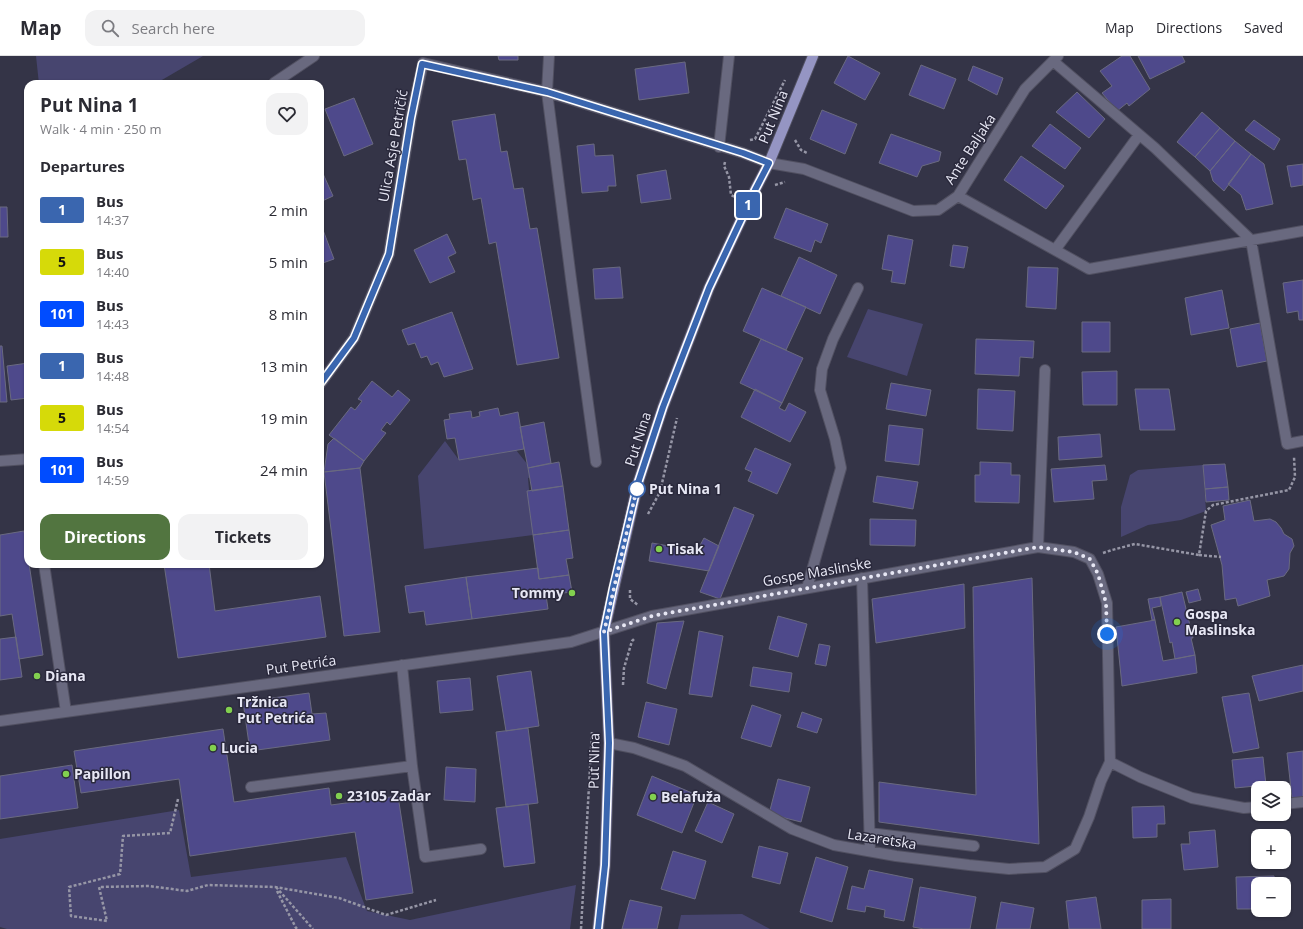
<!DOCTYPE html>
<meta charset="utf-8">
<style>
body{margin:0;font-family:"Open Sans",sans-serif;background:#f2f2f3;color:#2b2b33;height:100vh;display:flex;flex-direction:column;font-size:15px;white-space:nowrap}
*{box-sizing:border-box;margin:0}
p{font-size:13px;color:#7c7c81}
.icon{flex:none;width:22px;height:22px;fill:none;stroke:currentColor;stroke-width:2;stroke-linecap:round;stroke-linejoin:round}
.map{position:relative;flex:1;overflow:hidden}
.side{position:absolute;left:24px;top:24px;width:300px;height:488px;display:flex;flex-direction:column;background:#fff;border-radius:12px;box-shadow:0 1px 3px #0004}
.side>*{flex:none}
.badge{padding:0 8px;border-radius:3px;font-size:14px;line-height:26px}
.controls{position:absolute;left:1251px;top:725px;display:grid;gap:8px}
.controls a{display:grid;place-items:center;width:40px;height:40px;border-radius:8px;background:#fff;box-shadow:0 1px 3px #0004;font-size:20px}
.you{position:absolute;width:20px;height:20px;margin:-10px;border:3px solid #fff;border-radius:50%;background:#1a73e8;box-shadow:0 0 0 6px #1a73e833}
.map>.badge{position:absolute;translate:-50% -50%;box-shadow:0 0 0 2px #fff}
h2{padding:0 16px;font-size:15px;line-height:36px}
.round{display:grid;place-items:center;flex:none;width:42px;height:42px;border-radius:12px;background:#f2f2f3}
.headline{display:flex;align-items:center;justify-content:space-between;height:68px;padding:0 16px}
h1{font-size:19px;font-weight:700;line-height:30px}
.button{display:flex;gap:8px;margin-top:auto;padding:8px 16px}
.button a{flex:1;height:46px;border-radius:12px;background:#527540;color:#fff;font-size:16px;font-weight:700;line-height:46px;text-align:center}
.button a+a{background:#f2f2f3;color:#2b2b33}
ul{padding:0;list-style:none}
li{display:flex;align-items:center;gap:12px;height:52px;padding:0 16px}
li div{flex:1}
li b{display:block;font-size:15px}
li em{font-style:normal}
li .badge{min-width:44px;font-weight:700;text-align:center}
header{display:flex;align-items:center;gap:24px;box-sizing:border-box;height:56px;padding:0 20px;background:#fff;border-bottom:1px solid #e1e1e2}
header strong{font-size:19px}
nav{display:flex;gap:22px;margin-inline-start:auto;font-size:14px}
.search{width:280px;height:36px;background:#f2f2f3;display:flex;align-items:center;gap:10px;box-sizing:border-box;padding:0 14px;border-radius:12px;color:#7c7c81;font-size:15px}
.map>svg:first-child{display:block}
.green{fill:#47456f}
.building{fill:#4e498b;stroke:#6a6a80}
.lines{fill:none;stroke-linecap:round;stroke-linejoin:round}
.minor-casing{stroke:#515061;stroke-width:12}
.major-casing{stroke:#515061;stroke-width:12}
.path{stroke:#9696a6;stroke-width:2.5;stroke-dasharray:3 2;stroke-linecap:butt}
.minor{stroke:#69697f;stroke-width:10}
.major{stroke:#9595c3;stroke-width:10}
.line-casing{stroke:#fff;stroke-width:9}
.line{stroke:#3a66af;stroke-width:6}
.walk{stroke:#e7e7f4;stroke-width:4;stroke-dasharray:0 7.2}
.stop-dot{fill:#fff;stroke:#3a66af;stroke-width:2}
.poi-dot{fill:#82d04f;stroke:#2a293c;stroke-width:1.5}
.labels{text-anchor:middle;stroke-width:3;stroke-linejoin:round;paint-order:stroke}
.street-label{font-size:14px;fill:#e7e7f4;stroke:#2a293c}
.stop-label{font-size:14px;font-weight:bold;fill:#e7e7f4;stroke:#2a293c;text-anchor:start}
.poi-label{font-size:14px;font-weight:bold;fill:#e7e7f4;stroke:#2a293c;text-anchor:start}
</style>
<header>
<strong>Map</strong>
<div class="search"><svg class="icon" aria-label="search" viewBox="0 0 24 24"><circle cx="10" cy="10" r="6"/><path d="M15 15l6 6"/></svg>Search here</div>
<nav><a>Map</a><a>Directions</a><a>Saved</a></nav>
</header>
<div class="map">
<svg width="1303" height="873" viewBox="0 0 1303 873">
<rect width="100%" height="100%" fill="#343447"/>
<path class="green" d="M 36,0 L 203,0 L 155,28 L 39,28 Z
M 868,253 L 923,268 L 907,320 L 847,301 Z
M 445,385 L 459,404 L 516,394 L 536,419 L 528,422 L 533,479 L 424,493 L 418,420 Z
M 1203,409 L 1206,455 L 1181,464 L 1148,469 L 1121,481 L 1121,451 L 1130,419 L 1138,414 Z
M 179,754 L 191,821 L 346,801 L 367,855 L 410,864 L 576,829 L 570,873 L 7,873 L 0,871 L 0,783 Z
M 742,858 L 770,873 L 678,873 L 681,859 Z"/>
<path class="building" d="M 498,0 L 518,0 L 518,4 L 499,4 Z
M 848,0 L 880,17 L 865,44 L 834,27 Z
M 1122,0 L 1130,0 L 1150,33 L 1129,50 L 1127,47 L 1117,55 L 1102,37 L 1112,30 L 1100,15 Z
M 1138,0 L 1182,0 L 1185,6 L 1150,23 Z
M 685,6 L 689,37 L 639,44 L 635,13 Z
M 921,9 L 956,23 L 944,53 L 909,39 Z
M 973,10 L 1003,22 L 997,39 L 968,24 Z
M 1077,36 L 1105,63 L 1089,82 L 1056,56 Z
M 354,42 L 373,88 L 344,100 L 325,53 Z
M 822,54 L 857,68 L 845,98 L 810,83 Z
M 1202,56 L 1220,72 L 1195,101 L 1177,86 Z
M 495,58 L 501,96 L 507,95 L 514,133 L 523,132 L 530,173 L 537,172 L 559,302 L 517,309 L 496,186 L 489,188 L 481,142 L 473,144 L 466,103 L 459,104 L 452,65 Z
M 1254,64 L 1280,83 L 1274,94 L 1245,74 Z
M 1050,68 L 1081,92 L 1065,113 L 1032,90 Z
M 1220,72 L 1235,85 L 1210,115 L 1195,101 Z
M 891,78 L 941,96 L 939,105 L 922,110 L 917,121 L 879,107 Z
M 1235,85 L 1251,98 L 1224,135 L 1213,125 L 1210,115 Z
M 594,88 L 595,100 L 613,99 L 616,130 L 608,130 L 608,135 L 582,137 L 577,90 Z
M 1251,98 L 1264,108 L 1273,148 L 1246,154 L 1241,139 L 1228,128 Z
M 1021,100 L 1064,130 L 1046,153 L 1004,124 Z
M 1303,108 L 1303,129 L 1291,131 L 1287,110 Z
M 320,111 L 333,140 L 320,146 Z
M 666,114 L 671,143 L 641,147 L 637,119 Z
M 0,151 L 7,151 L 8,181 L 0,181 Z
M 786,152 L 828,168 L 821,187 L 815,184 L 811,196 L 774,182 Z
M 323,174 L 334,203 L 320,208 L 320,175 Z
M 447,178 L 456,197 L 448,201 L 455,216 L 430,227 L 414,194 Z
M 888,179 L 913,184 L 905,228 L 891,226 L 893,215 L 882,213 Z
M 953,189 L 968,191 L 964,212 L 950,210 Z
M 799,201 L 837,219 L 820,258 L 781,240 Z
M 620,211 L 623,242 L 595,243 L 593,213 Z
M 1028,211 L 1058,212 L 1056,253 L 1026,251 Z
M 1303,224 L 1303,264 L 1299,264 L 1298,255 L 1287,257 L 1283,227 Z
M 762,232 L 806,251 L 786,294 L 743,275 Z
M 1222,234 L 1229,272 L 1191,279 L 1185,242 Z
M 452,256 L 473,313 L 444,321 L 438,306 L 431,309 L 427,300 L 421,302 L 415,287 L 408,289 L 402,274 Z
M 1082,266 L 1110,266 L 1110,296 L 1082,296 Z
M 1260,267 L 1267,305 L 1237,311 L 1230,273 Z
M 761,283 L 803,302 L 782,347 L 740,327 Z
M 976,283 L 1034,285 L 1033,302 L 1020,301 L 1019,320 L 975,318 Z
M 0,290 L 2,290 L 7,346 L 0,346 Z
M 28,307 L 28,342 L 11,344 L 7,310 Z
M 1117,315 L 1117,349 L 1083,349 L 1082,316 Z
M 372,325 L 392,341 L 398,334 L 410,344 L 390,369 L 387,366 L 381,374 L 386,377 L 364,405 L 329,379 L 351,351 L 355,354 L 362,345 L 358,343 Z
M 891,327 L 931,334 L 926,360 L 886,353 Z
M 755,333 L 782,347 L 779,352 L 785,355 L 789,347 L 806,356 L 790,386 L 741,361 Z
M 978,333 L 1015,335 L 1013,375 L 977,373 Z
M 1135,333 L 1169,333 L 1175,374 L 1140,374 Z
M 498,352 L 500,360 L 518,356 L 524,393 L 459,404 L 455,382 L 447,383 L 444,364 L 450,363 L 449,358 L 471,355 L 472,362 L 480,360 L 479,356 Z
M 544,366 L 551,407 L 528,412 L 520,371 Z
M 889,369 L 923,373 L 919,409 L 885,405 Z
M 1100,378 L 1102,401 L 1059,404 L 1058,381 Z
M 334,382 L 364,405 L 360,412 L 324,416 L 328,388 Z
M 755,392 L 791,408 L 777,438 L 748,425 L 752,416 L 745,413 Z
M 559,406 L 563,430 L 532,435 L 528,412 Z
M 980,406 L 1011,407 L 1011,419 L 1020,419 L 1019,447 L 975,446 L 975,419 L 980,419 Z
M 1225,408 L 1228,431 L 1205,433 L 1203,409 Z
M 1105,409 L 1107,424 L 1092,425 L 1094,443 L 1054,446 L 1051,413 Z
M 360,412 L 380,576 L 344,580 L 324,416 Z
M 877,420 L 918,426 L 913,453 L 873,446 Z
M 563,430 L 569,474 L 533,479 L 527,435 Z
M 1228,431 L 1229,444 L 1206,446 L 1205,433 Z
M 1250,444 L 1254,465 L 1270,463 L 1276,466 L 1281,472 L 1284,478 L 1292,483 L 1294,490 L 1290,497 L 1289,513 L 1284,520 L 1267,524 L 1270,540 L 1238,550 L 1236,542 L 1225,544 L 1222,509 L 1211,469 L 1225,464 L 1223,450 Z
M 734,451 L 754,459 L 720,543 L 700,536 Z
M 870,463 L 916,464 L 915,490 L 870,489 Z
M 569,474 L 573,502 L 566,503 L 569,519 L 539,523 L 533,479 Z
M 24,475 L 43,599 L 19,603 L 12,558 L 0,560 L 0,479 Z
M 704,482 L 719,490 L 709,515 L 649,505 L 652,487 L 697,495 Z
M 164,508 L 209,508 L 215,555 L 320,540 L 326,581 L 178,602 Z
M 538,512 L 539,523 L 569,519 L 572,536 L 546,539 L 548,553 L 472,563 L 466,521 Z
M 466,521 L 472,563 L 426,569 L 424,555 L 409,557 L 405,530 Z
M 1032,522 L 1039,788 L 879,766 L 879,726 L 976,739 L 973,531 Z
M 964,528 L 965,572 L 876,587 L 872,543 Z
M 1198,533 L 1201,544 L 1189,547 L 1186,536 Z
M 1182,536 L 1193,582 L 1191,582 L 1195,599 L 1175,603 L 1172,586 L 1170,587 L 1160,541 Z
M 1160,541 L 1161,550 L 1152,552 L 1155,564 L 1152,564 L 1148,543 Z
M 778,560 L 807,568 L 798,601 L 769,593 Z
M 1155,564 L 1163,605 L 1195,599 L 1197,617 L 1122,630 L 1116,571 Z
M 684,565 L 666,633 L 647,627 L 657,567 Z
M 699,575 L 723,580 L 712,641 L 689,638 Z
M 16,581 L 22,621 L 0,624 L 0,583 Z
M 819,588 L 830,590 L 826,610 L 815,608 Z
M 1303,609 L 1303,635 L 1259,645 L 1252,620 Z
M 753,611 L 792,617 L 789,636 L 750,630 Z
M 531,615 L 539,670 L 506,675 L 497,620 Z
M 470,622 L 473,654 L 440,657 L 437,625 Z
M 309,637 L 312,658 L 326,657 L 330,684 L 250,695 L 243,646 Z
M 1249,637 L 1259,692 L 1233,697 L 1222,641 Z
M 646,646 L 677,653 L 669,689 L 638,681 Z
M 752,649 L 781,659 L 771,691 L 741,682 Z
M 802,656 L 822,663 L 817,677 L 797,671 Z
M 528,672 L 538,747 L 506,751 L 496,676 Z
M 223,673 L 234,746 L 329,732 L 331,749 L 398,740 L 413,837 L 366,844 L 355,776 L 190,800 L 179,723 L 81,737 L 74,695 Z
M 1303,695 L 1303,741 L 1292,742 L 1287,697 Z
M 1263,701 L 1266,729 L 1235,732 L 1232,704 Z
M 72,709 L 78,752 L 0,763 L 0,720 Z
M 446,711 L 476,713 L 475,746 L 444,744 Z
M 652,720 L 697,739 L 682,777 L 637,759 Z
M 778,723 L 810,731 L 801,766 L 769,758 Z
M 708,746 L 734,758 L 722,787 L 695,775 Z
M 528,748 L 535,807 L 504,811 L 496,752 Z
M 1164,750 L 1165,768 L 1157,768 L 1157,781 L 1133,782 L 1132,751 Z
M 1215,774 L 1218,811 L 1184,814 L 1181,788 L 1190,788 L 1189,776 Z
M 759,790 L 788,797 L 780,828 L 752,821 Z
M 673,795 L 706,805 L 695,843 L 661,833 Z
M 816,801 L 848,811 L 832,866 L 800,856 Z
M 869,814 L 913,823 L 904,865 L 884,861 L 885,854 L 866,850 L 865,856 L 847,853 L 852,830 L 864,833 Z
M 1274,820 L 1275,828 L 1258,828 L 1258,853 L 1237,853 L 1236,821 Z
M 920,831 L 976,841 L 970,873 L 924,873 L 913,871 Z
M 1096,841 L 1101,873 L 1069,873 L 1066,845 Z
M 1171,843 L 1171,873 L 1142,873 L 1142,844 Z
M 630,844 L 662,851 L 657,873 L 622,873 Z
M 1001,846 L 1034,852 L 1030,873 L 996,873 Z"/>
<g class="lines">
<g class="minor-casing">
<path id="minor" d="M 549,0 L 547,36 L 571,223 L 596,406
M 1053,5 L 1155,92 L 1251,184 L 1287,388 L 1303,385
M 274,27 L 314,0
M 719,91 L 729,0
M 958,140 L 1089,213 L 1303,175
M 1055,194 L 1139,79
M 320,328 L 354,282 L 389,198 L 411,62 L 423,7 L 547,36 L 743,97 L 769,107 L 804,113 L 913,155 L 938,154 L 958,140 L 1025,33 L 1058,0
M 0,405 L 28,403
M 1038,491 L 1045,314
M 44,508 L 66,656
M 862,522 L 870,795
M 807,532 L 841,412 L 835,383 L 820,334 L 822,313 L 833,283 L 858,232
M 402,609 L 412,710 L 425,801 L 481,793
M 0,665 L 571,586 L 652,560 L 1038,491 L 1074,496 L 1090,503 L 1098,518 L 1107,547 L 1110,706 L 1140,721 L 1192,742 L 1244,752 L 1258,751
M 609,687 L 634,692 L 685,710 L 792,773 L 834,789 L 896,800 L 969,809 L 1009,813 L 1045,811 L 1075,793 L 1089,761 L 1101,725 L 1110,706
M 251,731 L 412,710
M 1284,748 L 1303,746
M 870,777 L 974,790"/>
</g>
<g class="major-casing">
<path id="major" d="M 598,873 L 605,809 L 609,687 L 604,576 L 638,427 L 663,351 L 709,232 L 755,134 L 769,107 L 813,0"/>
</g>
<path class="path" d="M 750,84 L 755,83 L 785,24
M 795,84 L 801,94 L 807,97
M 725,106 L 724,110 L 729,121 L 731,139 L 735,141
M 775,129 L 785,126
M 648,458 L 660,436 L 677,362
M 1103,497 L 1112,494 L 1135,488 L 1199,499 L 1206,455 L 1213,449 L 1289,434 L 1295,421 L 1294,401
M 1199,499 L 1221,501
M 630,534 L 630,543 L 638,549
M 623,629 L 624,612 L 632,585 L 635,582
M 178,743 L 170,777 L 123,780 L 120,818 L 69,831 L 71,860 L 107,865 L 99,831 L 149,830 L 187,835 L 208,829 L 275,831 L 339,842 L 386,859 L 436,844
M 276,831 L 313,873
M 277,835 L 296,872 L 298,873
M 581,873 L 592,676"/>
<use href="#minor" class="minor"/>
<use href="#major" class="major"/>
</g>
<g class="lines">
<g class="line-casing">
<path id="line" d="M 320,328 L 354,282 L 389,198 L 411,62 L 422,8 L 547,36 L 743,97 L 769,107 L 755,134 L 709,232 L 663,351 L 638,427 L 613,532 L 604,576 L 609,687 L 605,809 L 598,873"/>
</g>
<use href="#line" class="line"/>
<path class="walk" d="M 637,433 L 638,427 L 604,576 L 652,560 L 1038,491 L 1074,496 L 1090,503 L 1098,518 L 1106,547 L 1107,578"/>
</g>
<circle class="stop-dot" cx="637" cy="433" r="8"/>
<g class="poi-dot">
<circle cx="659" cy="493" r="4"/>
<circle cx="572" cy="537" r="4"/>
<circle cx="1177" cy="566" r="4"/>
<circle cx="37" cy="620" r="4"/>
<circle cx="229" cy="654" r="4"/>
<circle cx="213" cy="692" r="4"/>
<circle cx="66" cy="718" r="4"/>
<circle cx="339" cy="740" r="4"/>
<circle cx="653" cy="741" r="4"/>
</g>
<g class="labels">
<g class="street-label">
<text transform="translate(773 61) rotate(-68)" y="5">Put Nina</text>
<text transform="translate(393 90) rotate(-80)" y="5">Ulica Asje Petričić</text>
<text transform="translate(970 93) rotate(-57)" y="5">Ante Baljaka</text>
<text transform="translate(638 383) rotate(-72)" y="5">Put Nina</text>
<text transform="translate(817 516) rotate(-10)" y="5">Gospe Maslinske</text>
<text transform="translate(301 609) rotate(-8)" y="5">Put Petrića</text>
<text transform="translate(594 705) rotate(-89)" y="5">Put Nina</text>
<text transform="translate(882 783) rotate(9)" y="5">Lazaretska</text>
</g>
<g class="stop-label">
<text x="649" y="438">Put Nina 1</text>
</g>
<g class="poi-label">
<text x="667" y="498">Tisak</text>
<text x="564" y="542" text-anchor="end">Tommy</text>
<text x="1185" y="563">Gospa<tspan x="1185" dy="16">Maslinska</tspan></text>
<text x="45" y="625">Diana</text>
<text x="237" y="651">Tržnica<tspan x="237" dy="16">Put Petrića</tspan></text>
<text x="221" y="697">Lucia</text>
<text x="74" y="723">Papillon</text>
<text x="347" y="745">23105 Zadar</text>
<text x="661" y="746">Belafuža</text>
</g>
</g>
</svg>
<div class="controls">
<a><svg class="icon" aria-label="layers" viewBox="0 0 24 24"><path d="M12 4l9 5-9 5-9-5zM3 14l9 5 9-5"/></svg></a>
<a>+</a>
<a>−</a>
</div>
<div class="you" style="left:1107px;top:578px"></div>
<b class="badge" style="left:748px;top:149px;background:#3a66af;color:#fff">1</b>
<section class="side">
<div class="headline"><div><h1>Put Nina 1</h1><p>Walk · 4 min · 250 m</p></div><a class="round"><svg class="icon" aria-label="heart" viewBox="0 0 24 24"><path d="M12 20l-8-8c-3-5 5-10 8-4 3-6 11-1 8 4z"/></svg></a></div>
<h2>Departures</h2>
<ul>
<li><span class="badge" style="background:#3a66af;color:#fff">1</span><div><b>Bus</b><p>14:37</p></div><em>2 min</em></li>
<li><span class="badge" style="background:#d6da09;color:#111">5</span><div><b>Bus</b><p>14:40</p></div><em>5 min</em></li>
<li><span class="badge" style="background:#004cff;color:#fff">101</span><div><b>Bus</b><p>14:43</p></div><em>8 min</em></li>
<li><span class="badge" style="background:#3a66af;color:#fff">1</span><div><b>Bus</b><p>14:48</p></div><em>13 min</em></li>
<li><span class="badge" style="background:#d6da09;color:#111">5</span><div><b>Bus</b><p>14:54</p></div><em>19 min</em></li>
<li><span class="badge" style="background:#004cff;color:#fff">101</span><div><b>Bus</b><p>14:59</p></div><em>24 min</em></li>
</ul>
<div class="button"><a>Directions</a><a>Tickets</a></div>
</section>
</div>
